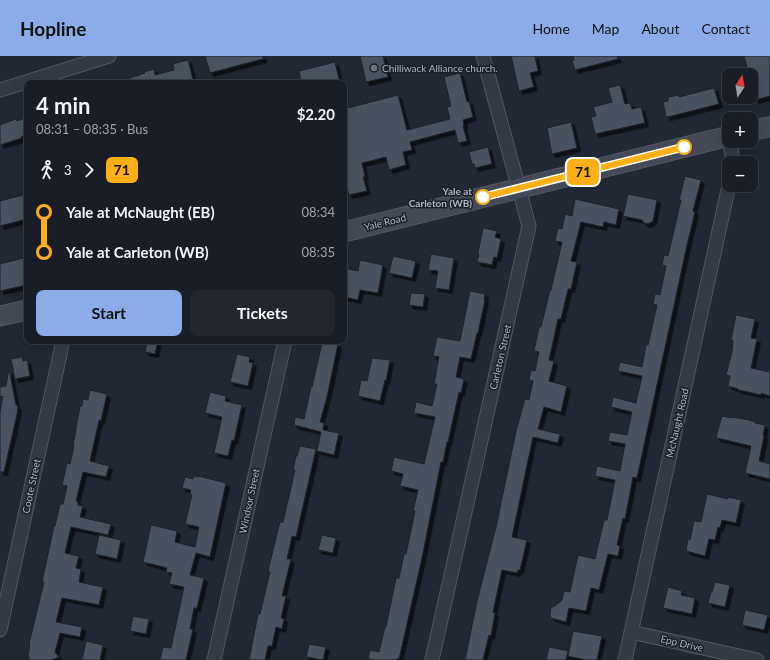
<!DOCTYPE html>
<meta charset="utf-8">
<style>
body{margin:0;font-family:Lato,sans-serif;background:#22272e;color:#f1f3f6;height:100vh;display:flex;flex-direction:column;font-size:15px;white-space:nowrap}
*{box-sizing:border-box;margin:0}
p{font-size:13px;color:#9fa2a7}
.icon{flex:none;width:22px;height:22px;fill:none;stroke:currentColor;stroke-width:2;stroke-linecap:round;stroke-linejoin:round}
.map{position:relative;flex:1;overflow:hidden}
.details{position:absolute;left:24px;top:24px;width:323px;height:264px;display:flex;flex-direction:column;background:#191e26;border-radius:8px;box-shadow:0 4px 16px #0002,0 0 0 1px #373c43}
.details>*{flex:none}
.badge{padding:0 8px;border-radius:6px;font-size:14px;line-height:26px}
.needle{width:26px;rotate:12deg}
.controls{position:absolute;left:722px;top:12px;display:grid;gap:8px}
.controls a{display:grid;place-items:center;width:36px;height:36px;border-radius:8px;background:#191e26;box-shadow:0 4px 16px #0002,0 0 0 1px #373c43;font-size:20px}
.map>.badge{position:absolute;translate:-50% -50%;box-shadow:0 0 0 2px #fff}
.legs{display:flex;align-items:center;gap:6px;height:44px;padding:0 12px;font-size:13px}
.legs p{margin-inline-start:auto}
.overview{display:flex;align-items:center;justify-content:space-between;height:68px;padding:0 12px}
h1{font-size:22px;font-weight:700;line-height:30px}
.action{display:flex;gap:8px;margin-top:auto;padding:8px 12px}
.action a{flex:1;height:46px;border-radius:8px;background:#8aadea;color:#111;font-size:16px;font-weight:700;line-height:46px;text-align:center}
.action a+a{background:#22272e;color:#f1f3f6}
ul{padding:0 12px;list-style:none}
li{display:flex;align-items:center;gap:14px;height:40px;font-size:15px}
li i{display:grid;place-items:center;width:6px;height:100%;margin:0 5px;background:currentColor}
li i::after{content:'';width:10px;height:10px;margin:-5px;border:3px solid;border-radius:50%;background:#191e26}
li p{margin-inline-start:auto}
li:first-child i{background:linear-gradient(#0000 50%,currentColor 0)}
li:last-child i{background:linear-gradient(currentColor 50%,#0000 0)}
header{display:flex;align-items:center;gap:24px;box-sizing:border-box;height:56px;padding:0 20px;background:#8aadea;color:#111}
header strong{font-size:19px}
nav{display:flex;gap:22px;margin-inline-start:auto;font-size:14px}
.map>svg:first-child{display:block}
.building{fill:#4a525f;stroke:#1c212a;filter:url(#shadow)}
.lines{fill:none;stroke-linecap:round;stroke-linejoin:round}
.minor-casing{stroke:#525862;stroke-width:15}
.secondary-casing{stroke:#525862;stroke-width:21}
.minor{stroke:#343a44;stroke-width:13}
.secondary{stroke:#434a56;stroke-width:19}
.line-1-casing{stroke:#fff;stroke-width:9}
.line-1{stroke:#fcaf17;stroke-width:6}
.worship-dot{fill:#6b7280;stroke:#1a1f28;stroke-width:1.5}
.stop-1-dot{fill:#fff;stroke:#fcaf17;stroke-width:2}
.labels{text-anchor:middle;stroke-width:3;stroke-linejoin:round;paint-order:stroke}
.poi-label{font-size:10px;fill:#aeb5c1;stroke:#1a1f28;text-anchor:start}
.stop-label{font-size:10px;font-weight:bold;fill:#aeb5c1;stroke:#1a1f28;text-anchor:end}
.street-label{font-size:10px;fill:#aeb5c1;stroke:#1a1f28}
</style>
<header>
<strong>Hopline</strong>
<nav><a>Home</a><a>Map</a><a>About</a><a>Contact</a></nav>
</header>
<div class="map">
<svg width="770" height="604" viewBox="0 0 770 604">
<defs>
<filter id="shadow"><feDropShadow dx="3.5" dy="3.5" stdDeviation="0" flood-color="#0009"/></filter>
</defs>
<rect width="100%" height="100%" fill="#212833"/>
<path class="building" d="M 205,0 L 263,0 L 263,3 L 210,17 Z
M 360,0 L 383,0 L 388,21 L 366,26 Z
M 511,0 L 535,0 L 538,15 L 530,17 L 534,31 L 519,35 Z
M 573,0 L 617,0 L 618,3 L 575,14 L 572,5 L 574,4 Z
M 744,0 L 770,0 L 770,40 L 755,44 L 751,27 L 751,19 L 749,19 Z
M 188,4 L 194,27 L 121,27 L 121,25 L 145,17 L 144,16 L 154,13 L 155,19 L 174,14 L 173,8 Z
M 335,6 L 340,27 L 301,27 L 299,15 Z
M 460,17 L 467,46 L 469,45 L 473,61 L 463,64 L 464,70 L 463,70 L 467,85 L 458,87 L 455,74 L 410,86 L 412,94 L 403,96 L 406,109 L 389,114 L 386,101 L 362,107 L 365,121 L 363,121 L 367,135 L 349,139 L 344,119 L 344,53 L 398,39 L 407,74 L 450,63 L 447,51 L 451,50 L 444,21 Z
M 620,29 L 625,48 L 630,47 L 632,53 L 641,51 L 645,67 L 595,78 L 591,61 L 596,60 L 593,51 L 612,46 L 608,32 Z
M 714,32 L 719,48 L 672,60 L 666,61 L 663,46 L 668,45 L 668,41 L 679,39 L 679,41 Z
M 27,61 L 27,79 L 21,81 L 22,82 L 0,89 L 0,69 L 16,63 L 17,65 Z
M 571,66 L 577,92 L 552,98 L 547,72 Z
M 488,91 L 492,108 L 475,112 L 474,108 L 472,108 L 469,96 Z
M 685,120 L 701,124 L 693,155 L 695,156 L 687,189 L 637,422 L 633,421 L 625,463 L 623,462 L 617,489 L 620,490 L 618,500 L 608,498 L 599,534 L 591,532 L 586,555 L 569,552 L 566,566 L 551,562 L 551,561 L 550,560 L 551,551 L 554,551 L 562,544 L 564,535 L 570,536 L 578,499 L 595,503 L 604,464 L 607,464 L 615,424 L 595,420 L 597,410 L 620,415 L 625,388 L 608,385 L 610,376 L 627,379 L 632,356 L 611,351 L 613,341 L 636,347 L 642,320 L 618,315 L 620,306 L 642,311 L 646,289 L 648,289 L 657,249 L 653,248 L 655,238 L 660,239 L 666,210 L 662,209 L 664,199 L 668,200 L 681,144 L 679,144 Z
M 27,138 L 27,163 L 0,170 L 0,145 Z
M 628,138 L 657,144 L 653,165 L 648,168 L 644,167 L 642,164 L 623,160 Z
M 575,143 L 619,153 L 616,169 L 604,166 L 603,171 L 581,166 L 571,205 L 577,206 L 571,233 L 568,233 L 561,263 L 558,263 L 549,304 L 554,305 L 549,325 L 567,330 L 561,356 L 544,351 L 538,373 L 560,378 L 558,387 L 533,381 L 512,481 L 527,484 L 520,514 L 518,514 L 517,517 L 502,514 L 493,556 L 495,557 L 491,580 L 489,579 L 483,604 L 465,604 L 477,545 L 496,471 L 516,375 L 525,343 L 529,344 L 533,325 L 529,324 L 531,314 L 535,315 L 539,296 L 534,295 L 539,271 L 541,271 L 550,234 L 551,234 L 562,186 L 555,185 L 558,172 L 562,173 L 565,158 L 572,160 Z
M 483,172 L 497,175 L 495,181 L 501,183 L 497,202 L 494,201 L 492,209 L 477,206 L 479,198 L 478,197 Z
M 431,198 L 454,202 L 449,234 L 435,232 L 438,215 L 428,214 Z
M 393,200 L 416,205 L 412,222 L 389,217 Z
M 27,201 L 27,229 L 0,235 L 0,208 Z
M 360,204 L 383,209 L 378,237 L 360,234 L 358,244 L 344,241 L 344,212 L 358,215 Z
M 470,235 L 485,238 L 484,244 L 485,244 L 478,277 L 477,277 L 471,303 L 460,301 L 456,321 L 464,323 L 461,337 L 459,336 L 448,386 L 447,386 L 443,406 L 441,406 L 422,502 L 399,603 L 397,602 L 397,604 L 374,604 L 368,603 L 370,594 L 379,596 L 385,571 L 386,571 L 396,522 L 399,522 L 404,498 L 406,498 L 415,455 L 413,455 L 418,434 L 400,430 L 403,418 L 391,415 L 394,401 L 424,408 L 435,361 L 414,357 L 416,346 L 432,350 L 437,328 L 434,328 L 439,301 L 433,300 L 437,281 L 460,285 Z
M 411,237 L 425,238 L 423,251 L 409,249 Z
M 736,259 L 755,263 L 751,282 L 757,283 L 751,312 L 770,316 L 770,340 L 761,337 L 761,339 L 744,335 L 738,334 L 738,333 L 728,330 L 730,320 L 726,319 L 732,296 L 733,284 L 731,284 Z
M 147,285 L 158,285 L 155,298 L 145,296 Z
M 329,286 L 338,288 L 327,341 L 320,366 L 324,367 L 323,374 L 339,377 L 334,399 L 317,395 L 321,376 L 294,369 L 295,361 L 304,363 L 311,331 L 312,331 L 322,287 L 328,288 Z
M 237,298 L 250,301 L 249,306 L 253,307 L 248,330 L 230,326 Z
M 22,301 L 23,305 L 27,304 L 30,320 L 15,323 L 11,303 Z
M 372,302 L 390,304 L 386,325 L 385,324 L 380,345 L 358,340 L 361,324 L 367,325 Z
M 9,313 L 16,349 L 18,350 L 17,358 L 4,416 L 0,416 L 0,356 L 3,340 L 0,341 L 0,331 L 6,330 Z
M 90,334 L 107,338 L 101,365 L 99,364 L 90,405 L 109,410 L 106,421 L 83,416 L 76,445 L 78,445 L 78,449 L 83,450 L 80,461 L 111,468 L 108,479 L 71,471 L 65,497 L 79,500 L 76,512 L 81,513 L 79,526 L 103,531 L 99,549 L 62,542 L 56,566 L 82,571 L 80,581 L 60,577 L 55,596 L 59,601 L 52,604 L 30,604 L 28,600 L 30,588 L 29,588 L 44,526 L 42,526 L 54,470 L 55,470 L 60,448 L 63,448 L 67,430 L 62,429 L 67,407 L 70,408 L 74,390 L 73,390 L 80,350 L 82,350 L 83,343 L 88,344 Z
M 210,336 L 226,340 L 225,345 L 242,349 L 234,385 L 232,384 L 228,400 L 214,397 L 222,361 L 205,357 Z
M 722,360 L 732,362 L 732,361 L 749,364 L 755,366 L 755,367 L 765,369 L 763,379 L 764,380 L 759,405 L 770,408 L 770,423 L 745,417 L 751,390 L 717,382 L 716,381 Z
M 300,390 L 316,393 L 296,481 L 292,480 L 287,503 L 291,503 L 282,540 L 286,540 L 281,562 L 284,563 L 282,573 L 276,571 L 272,590 L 268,590 L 265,604 L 249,604 L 258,558 L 260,558 L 270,516 L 268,515 L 274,490 L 280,466 L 283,466 L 295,414 L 293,414 L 296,400 L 297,400 Z
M 194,420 L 198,421 L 198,420 L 226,427 L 210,501 L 196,497 L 190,519 L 204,522 L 197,552 L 194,552 L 190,573 L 193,573 L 186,604 L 160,604 L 163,591 L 171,592 L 184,531 L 169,528 L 172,517 L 166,516 L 167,512 L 143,506 L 151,469 L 177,475 L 175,486 L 195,491 L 199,471 L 185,468 L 192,439 L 190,438 L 191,434 L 182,432 L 185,421 L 193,423 Z
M 707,438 L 728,443 L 728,441 L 741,444 L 736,467 L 722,464 L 720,472 L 718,471 L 715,484 L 709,483 L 705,500 L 686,495 L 688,483 L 690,484 L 694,465 L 701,466 Z
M 99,479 L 121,484 L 117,503 L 95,498 Z
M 322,479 L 336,482 L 333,497 L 318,494 Z
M 715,526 L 730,529 L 725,551 L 708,547 L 711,536 L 712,536 Z
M 668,531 L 682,535 L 681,539 L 695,542 L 692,558 L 663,552 Z
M 745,554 L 768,559 L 764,574 L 742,569 Z
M 133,560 L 149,563 L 146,578 L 130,575 Z
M 573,575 L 602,580 L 597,604 L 586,604 L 568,600 Z
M 86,585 L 103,589 L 100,604 L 82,604 Z
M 309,588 L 326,591 L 323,604 L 306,601 Z
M 549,591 L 568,595 L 566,604 L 546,604 Z"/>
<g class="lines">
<g class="minor-casing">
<path id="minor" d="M 0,34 L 109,0
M 729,85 L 732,98 L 732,107
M 0,574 L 61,294 L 62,285
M 631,576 L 757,604
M 214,604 L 285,285
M 432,604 L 529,170 L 483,0
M 625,604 L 729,129"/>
</g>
<g class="secondary-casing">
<path id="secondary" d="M 751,75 L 763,72 L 770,71
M 344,176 L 729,80
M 0,260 L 27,254"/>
</g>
<use href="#minor" class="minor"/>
<use href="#secondary" class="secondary"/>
</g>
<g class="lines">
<g class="line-1-casing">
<path id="line-1" d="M 483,141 L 684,91"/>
</g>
<use href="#line-1" class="line-1"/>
</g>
<circle class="worship-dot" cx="374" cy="12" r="4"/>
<g class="stop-1-dot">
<circle cx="684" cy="91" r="7"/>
<circle cx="483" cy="141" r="7"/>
</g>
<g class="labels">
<g class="poi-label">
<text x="382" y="16">Chilliwack Alliance church.</text>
</g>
<g class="stop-label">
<text x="472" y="139">Yale at<tspan x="472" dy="12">Carleton (WB)</tspan></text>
</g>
<g class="street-label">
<text transform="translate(385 166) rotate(-14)" y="4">Yale Road</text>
<text transform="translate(500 301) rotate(-77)" y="4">Carleton Street</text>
<text transform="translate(677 367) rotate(-77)" y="4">McNaught Road</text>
<text transform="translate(31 430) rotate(-78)" y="4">Coote Street</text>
<text transform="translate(249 445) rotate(-78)" y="4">Windsor Street</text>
<text transform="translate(682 587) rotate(13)" y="4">Epp Drive</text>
</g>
</g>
</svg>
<div class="controls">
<a><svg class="needle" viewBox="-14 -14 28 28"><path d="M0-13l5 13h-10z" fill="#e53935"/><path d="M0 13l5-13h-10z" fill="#9fa2a7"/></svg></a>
<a>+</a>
<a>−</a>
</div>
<b class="badge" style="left:583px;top:116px;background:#fcaf17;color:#111">71</b>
<section class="details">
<div class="overview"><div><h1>4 min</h1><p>08:31 – 08:35 · Bus</p></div><b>$2.20</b></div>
<div class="legs"><svg class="icon" aria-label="walk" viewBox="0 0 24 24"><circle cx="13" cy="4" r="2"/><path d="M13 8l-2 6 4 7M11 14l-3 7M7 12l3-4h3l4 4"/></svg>3<svg class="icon" aria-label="forward" viewBox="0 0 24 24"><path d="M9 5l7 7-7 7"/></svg><b class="badge" style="background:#fcaf17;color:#111">71</b></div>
<ul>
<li><i style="color:#fcaf17"></i><b>Yale at McNaught (EB)</b><p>08:34</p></li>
<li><i style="color:#fcaf17"></i><b>Yale at Carleton (WB)</b><p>08:35</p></li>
</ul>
<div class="action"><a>Start</a><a>Tickets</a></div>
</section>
</div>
